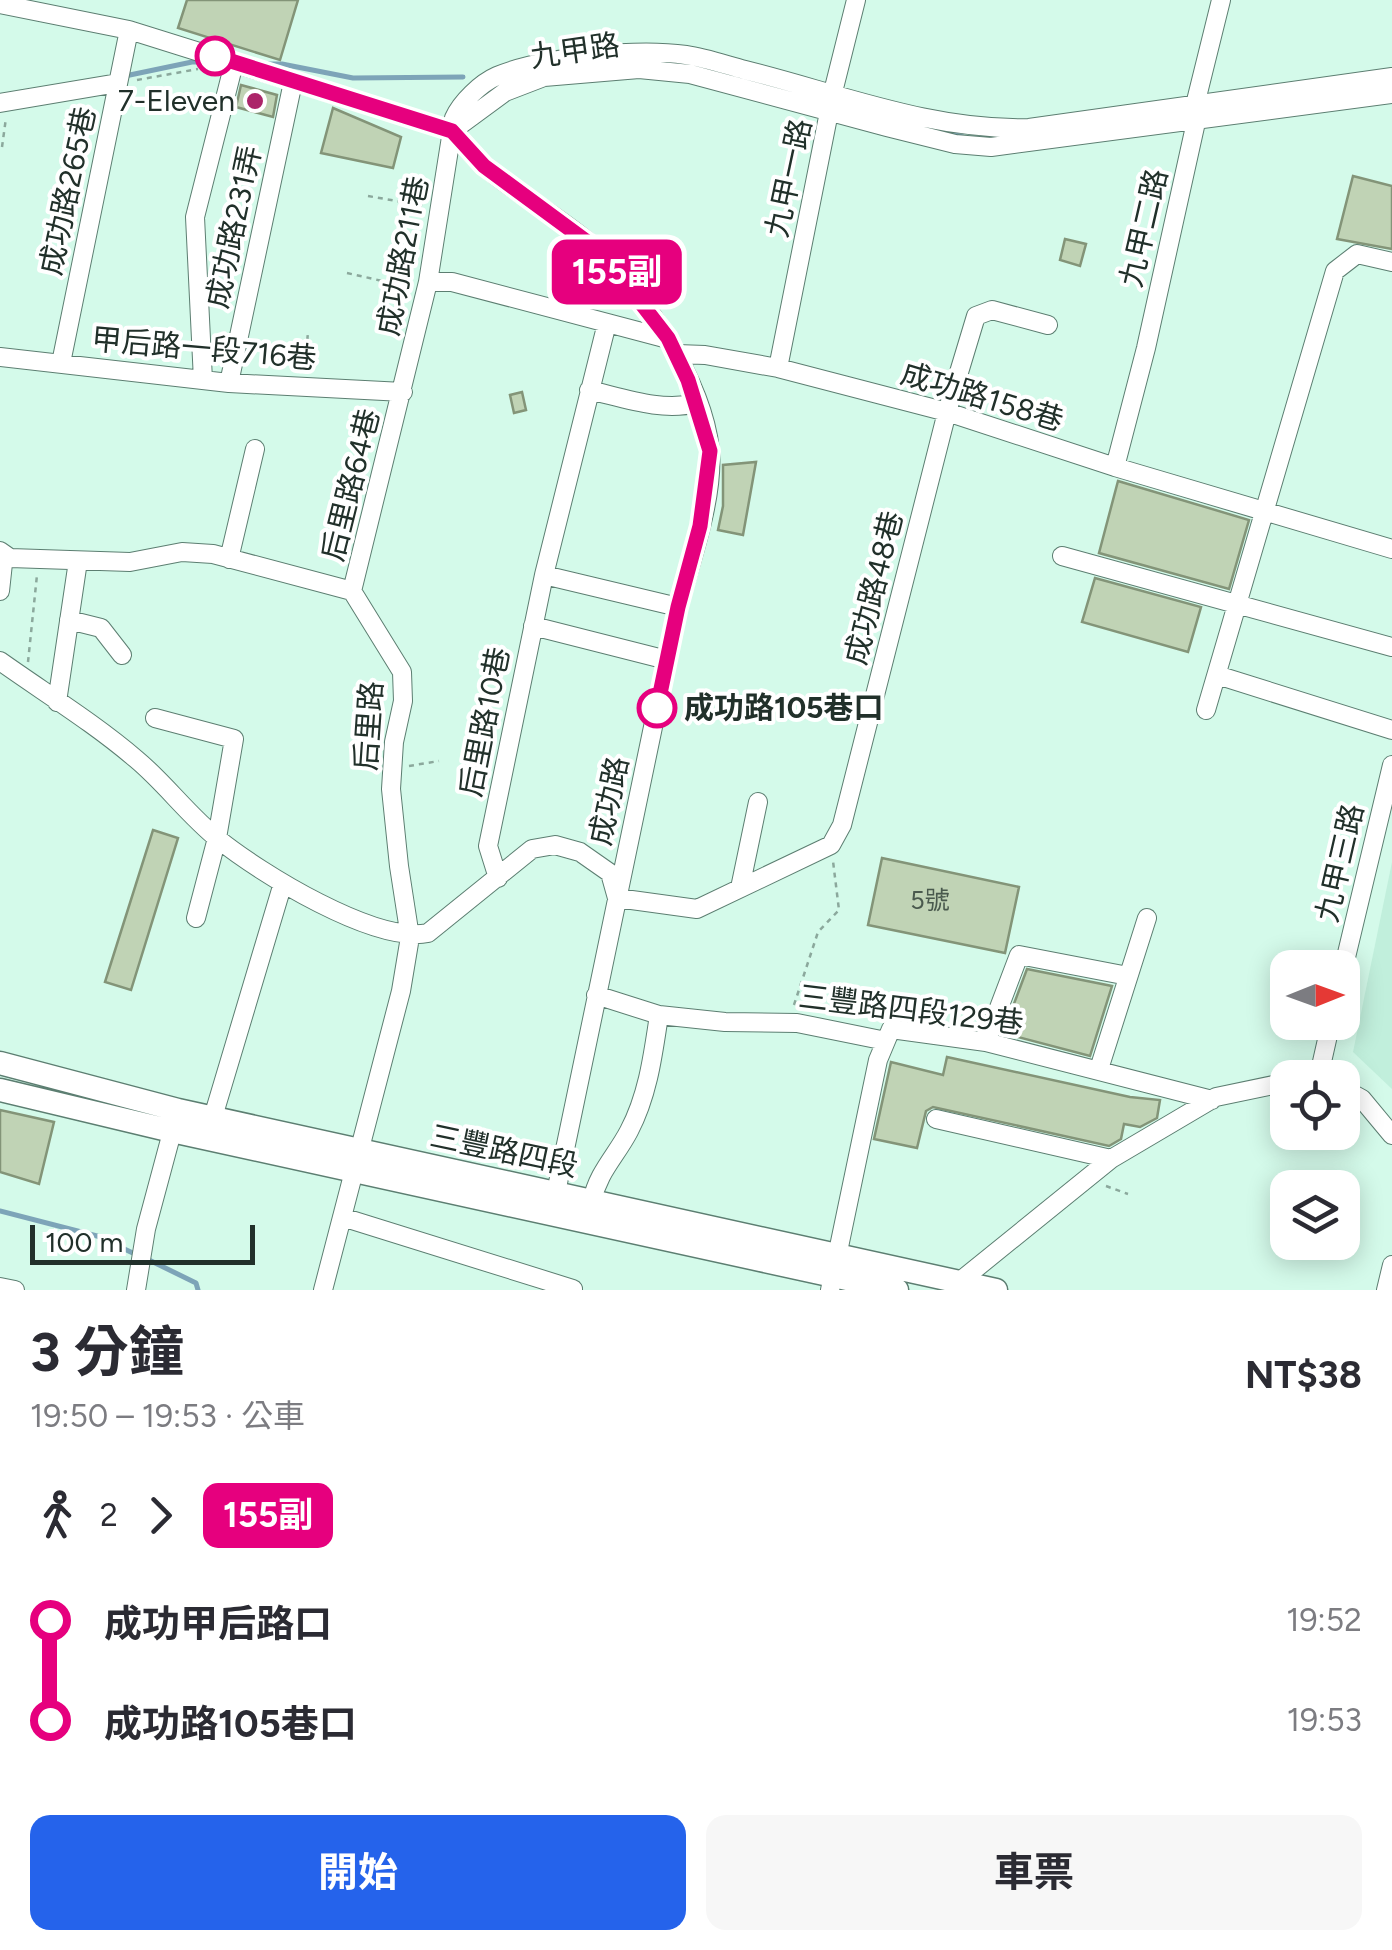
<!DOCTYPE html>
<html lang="zh-TW">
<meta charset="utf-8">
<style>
body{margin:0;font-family:Figtree,"Noto Sans TC",sans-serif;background:#f7f7f7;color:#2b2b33;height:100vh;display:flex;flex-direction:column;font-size:38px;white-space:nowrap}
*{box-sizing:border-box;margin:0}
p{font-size:32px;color:#7c7c81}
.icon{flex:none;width:55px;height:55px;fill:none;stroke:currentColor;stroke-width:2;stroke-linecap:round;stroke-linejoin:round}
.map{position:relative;height:1290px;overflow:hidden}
.sheet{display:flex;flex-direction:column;background:#fff;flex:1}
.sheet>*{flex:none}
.badge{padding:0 20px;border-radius:15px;font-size:35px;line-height:65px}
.needle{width:65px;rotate:89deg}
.buttons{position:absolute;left:1270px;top:950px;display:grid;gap:20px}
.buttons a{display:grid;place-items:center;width:90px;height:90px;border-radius:20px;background:#fff;box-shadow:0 5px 25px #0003;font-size:50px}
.scale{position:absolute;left:30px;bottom:25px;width:225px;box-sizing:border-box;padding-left:10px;border:5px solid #21302a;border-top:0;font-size:28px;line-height:35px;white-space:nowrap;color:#21302a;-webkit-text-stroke:8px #fff;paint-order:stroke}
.map>.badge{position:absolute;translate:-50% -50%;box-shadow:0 0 0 5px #fff}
.legs{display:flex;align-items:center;gap:15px;height:110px;padding:0 30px;font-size:32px}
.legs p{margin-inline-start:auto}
.head{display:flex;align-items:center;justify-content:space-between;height:170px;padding:0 30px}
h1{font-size:55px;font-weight:700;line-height:75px}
.action{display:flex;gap:20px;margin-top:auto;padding:20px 30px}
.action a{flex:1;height:115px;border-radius:20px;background:#2563eb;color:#fff;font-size:40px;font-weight:700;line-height:115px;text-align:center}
.action a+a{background:#f7f7f7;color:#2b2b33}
ul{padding:0 30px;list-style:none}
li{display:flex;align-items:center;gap:35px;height:100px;font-size:38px}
li i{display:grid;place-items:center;width:15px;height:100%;margin:0 12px;background:currentColor}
li i::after{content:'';width:25px;height:25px;margin:-12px;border:8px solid;border-radius:50%;background:#fff}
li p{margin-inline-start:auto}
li:first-child i{background:linear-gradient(#0000 50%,currentColor 0)}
li:last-child i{background:linear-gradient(currentColor 50%,#0000 0)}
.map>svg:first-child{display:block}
.built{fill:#c1efdc}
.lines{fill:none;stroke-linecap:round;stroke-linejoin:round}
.stream{stroke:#7da4b8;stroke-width:5}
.building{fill:#c0d3b5;stroke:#839478;stroke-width:2.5}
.minor-casing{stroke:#5c7e71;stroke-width:20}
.major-casing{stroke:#5c7e71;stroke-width:25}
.path{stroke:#8ba89c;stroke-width:2.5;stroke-dasharray:5 5;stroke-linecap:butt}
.minor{stroke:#fff;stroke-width:18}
.major{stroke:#fff;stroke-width:22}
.line-1-casing{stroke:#fff;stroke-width:22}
.line-1{stroke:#e6007e;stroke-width:15}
.stop-1-dot{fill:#fff;stroke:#e6007e;stroke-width:5}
.poi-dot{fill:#ac2469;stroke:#fff;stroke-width:4}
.labels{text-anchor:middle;stroke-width:8;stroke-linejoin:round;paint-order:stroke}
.number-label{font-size:25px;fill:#49594d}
.street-label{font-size:30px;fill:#21302a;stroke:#fff}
.poi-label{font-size:30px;fill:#21302a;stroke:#fff;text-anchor:end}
.stop-label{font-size:30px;font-weight:bold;fill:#21302a;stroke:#fff;text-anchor:start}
</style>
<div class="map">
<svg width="1392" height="1290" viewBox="0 0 1392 1290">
<rect width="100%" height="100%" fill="#d4faea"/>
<path class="built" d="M 1392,862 L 1392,1089 L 1353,1052 Z"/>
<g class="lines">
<path class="stream" d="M 261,64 L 282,64 L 353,78 L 463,77
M 728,74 L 802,95
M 125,76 L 192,62 L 205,62
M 915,124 L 963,137
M 0,1211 L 97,1236 L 137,1255
M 147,1259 L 196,1283 L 198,1290"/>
</g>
<path class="building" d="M 187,0 L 298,0 L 280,60 L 178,28 Z
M 241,85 L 277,95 L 273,117 L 236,107 Z
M 333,108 L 401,137 L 393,168 L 321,153 Z
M 1353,176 L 1392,186 L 1392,249 L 1337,239 Z
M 1065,239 L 1086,244 L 1080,266 L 1060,260 Z
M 522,392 L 526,410 L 514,413 L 510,395 Z
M 756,462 L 743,535 L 718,530 L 723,506 L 723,465 Z
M 1118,481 L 1249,520 L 1229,589 L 1099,553 Z
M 1095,578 L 1201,607 L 1188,652 L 1082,622 Z
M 153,830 L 178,838 L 131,990 L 105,982 Z
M 882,858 L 1019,887 L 1005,953 L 868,925 Z
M 1027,969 L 1112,986 L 1090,1056 L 1003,1033 Z
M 947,1057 L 1130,1097 L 1160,1100 L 1157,1118 L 1140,1127 L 1124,1124 L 1121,1139 L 1109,1146 L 933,1107 L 926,1111 L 917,1148 L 874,1139 L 891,1062 L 943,1075 Z
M 0,1110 L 54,1122 L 39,1184 L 0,1172 Z"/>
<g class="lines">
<g class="minor-casing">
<path id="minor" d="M 0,4 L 129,30 L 452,131 C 462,142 472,155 483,165 C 515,193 555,214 588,242 C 640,287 703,380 710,450 C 714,498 691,560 678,607 L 554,1202
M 0,103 L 118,83
M 452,131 L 505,92 L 544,77 L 639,69 L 690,74 L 887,127 L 955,144 L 991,147 L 1392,94
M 428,282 L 452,282 L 668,339
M 677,354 L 705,355 L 778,368 L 947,412 L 1115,467 L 1392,549
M 0,357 L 229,383 L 403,392
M 61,363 L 129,30
M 778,368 L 833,92 L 856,0
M 203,380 L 195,217 L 234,63
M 229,383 L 293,82
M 589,390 C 624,398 661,412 697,403
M 1115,467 L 1146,348 L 1196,122 L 1195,105 L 1221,0
M 0,551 L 10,558 L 130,562 L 182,552 L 213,554 L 352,591 L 402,672 L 403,701 L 394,742 L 391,789 L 399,866 L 410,937 L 401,991 L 323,1290
M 1062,556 L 1392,647
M 229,559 L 255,449
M 544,575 L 678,607
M 0,591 L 4,554
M 352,591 L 428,282 L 454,118 C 461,102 481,83 497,76 C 542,57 637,48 686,55 C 706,58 726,65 745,70 C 838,93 932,131 1029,128 L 1392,77
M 69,620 L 101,628 L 122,655
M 533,626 L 667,660
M 0,661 C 45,693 94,723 136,759 C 165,783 188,815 218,839 C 260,873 375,944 428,933 L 532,849 L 555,845 L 580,852 L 610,873 L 617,898 L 697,909 L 831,845 L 842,825 L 947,412 L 976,316 L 992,310 L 1048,325
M 1217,675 L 1392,730
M 57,702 L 78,561
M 1206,710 L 1335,271 L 1357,254 L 1392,262
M 155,718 L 234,739 L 217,838 L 196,918
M 498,878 L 488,846 L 544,575 L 607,323
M 740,888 L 758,802
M 1342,974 L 1392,765
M 596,995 L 659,1015 L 725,1022 L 797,1023 L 886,1041
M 986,1042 L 1019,955 L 1128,976
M 1099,1069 L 1147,918
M 1319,1075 L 1331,1022
M 1342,1088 L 1362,1099 L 1392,1135
M 213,1117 L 283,883
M 936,1119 L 1111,1159
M 592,1201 C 598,1172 616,1156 629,1131 C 648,1095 653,1055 659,1015
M 342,1217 L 573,1289
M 0,1287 L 15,1290
M 136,1290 L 146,1229 L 175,1121
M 830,1290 L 878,1060 L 891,1029 L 986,1042 L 1212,1100
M 959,1290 L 959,1282 L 1111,1159 L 1216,1097 L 1288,1082
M 1386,1290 L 1392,1265"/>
</g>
<g class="major-casing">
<path id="major" d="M 0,1063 L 178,1110 L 996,1290
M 0,1090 L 172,1131 L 897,1290"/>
</g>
<path class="path" d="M 137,80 L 198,69
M 2,147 L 6,118
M 368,196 L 425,206
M 347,273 L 409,287
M 304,370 L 308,333
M 28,662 L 37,575
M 409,766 L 439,761
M 794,1005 L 818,932 L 839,910 L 833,861
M 1106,1186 L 1128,1194"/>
<use href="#minor" class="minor"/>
<use href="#major" class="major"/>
</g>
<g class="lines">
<g class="line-1-casing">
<path id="line-1" d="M 215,56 L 452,131 L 484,166 L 590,244 L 620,276 L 668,338 L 688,380 L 710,451 L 700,526 L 678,607 L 657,708"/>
</g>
<use href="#line-1" class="line-1"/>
</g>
<g class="stop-1-dot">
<circle cx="215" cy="56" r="18"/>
<circle cx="657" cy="708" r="18"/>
</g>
<circle class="poi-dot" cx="255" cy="101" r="10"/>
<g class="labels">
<g class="number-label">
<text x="930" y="909">5號</text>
</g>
<g class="street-label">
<text transform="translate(575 51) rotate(-8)" y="10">九甲路</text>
<text transform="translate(789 178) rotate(-78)" y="10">九甲一路</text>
<text transform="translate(68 191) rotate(-78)" y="10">成功路265巷</text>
<text transform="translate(234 227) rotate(-78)" y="10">成功路231弄</text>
<text transform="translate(1144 228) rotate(-77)" y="10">九甲二路</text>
<text transform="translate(403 256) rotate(-79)" y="10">成功路211巷</text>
<text transform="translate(204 349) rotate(5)" y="10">甲后路一段716巷</text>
<text transform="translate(982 397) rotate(17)" y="10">成功路158巷</text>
<text transform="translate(351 485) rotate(-76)" y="10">后里路64巷</text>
<text transform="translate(874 588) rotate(-76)" y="10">成功路48巷</text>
<text transform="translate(485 722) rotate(-79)" y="10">后里路10巷</text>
<text transform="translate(369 726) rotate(-86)" y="10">后里路</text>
<text transform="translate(609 801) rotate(-78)" y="10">成功路</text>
<text transform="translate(1340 863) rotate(-77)" y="10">九甲三路</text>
<text transform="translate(911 1010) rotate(7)" y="10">三豐路四段129巷</text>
<text transform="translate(504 1151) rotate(12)" y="10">三豐路四段</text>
</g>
<g class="poi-label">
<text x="235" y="111">7-Eleven</text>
</g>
<g class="stop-label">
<text x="684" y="718">成功路105巷口</text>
</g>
</g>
</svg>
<div class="buttons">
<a><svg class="needle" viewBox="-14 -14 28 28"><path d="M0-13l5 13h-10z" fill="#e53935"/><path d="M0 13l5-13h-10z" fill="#7c7c81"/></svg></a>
<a><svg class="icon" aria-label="locate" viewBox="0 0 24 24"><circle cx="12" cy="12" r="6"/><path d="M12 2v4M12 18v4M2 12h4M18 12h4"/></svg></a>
<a><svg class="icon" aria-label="layers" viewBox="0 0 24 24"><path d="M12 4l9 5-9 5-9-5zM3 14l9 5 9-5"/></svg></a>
</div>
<div class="scale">100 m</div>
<b class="badge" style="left:617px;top:272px;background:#e6007e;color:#fff">155副</b>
</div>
<section class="sheet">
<div class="head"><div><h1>3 分鐘</h1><p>19:50 – 19:53 · 公車</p></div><b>NT$38</b></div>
<div class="legs"><svg class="icon" aria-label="walk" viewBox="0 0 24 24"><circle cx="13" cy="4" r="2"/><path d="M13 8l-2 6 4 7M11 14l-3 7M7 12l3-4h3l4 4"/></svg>2<svg class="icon" aria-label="forward" viewBox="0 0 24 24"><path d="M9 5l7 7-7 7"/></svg><b class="badge" style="background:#e6007e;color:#fff">155副</b></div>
<ul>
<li><i style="color:#e6007e"></i><b>成功甲后路口</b><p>19:52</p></li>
<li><i style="color:#e6007e"></i><b>成功路105巷口</b><p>19:53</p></li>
</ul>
<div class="action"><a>開始</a><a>車票</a></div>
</section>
